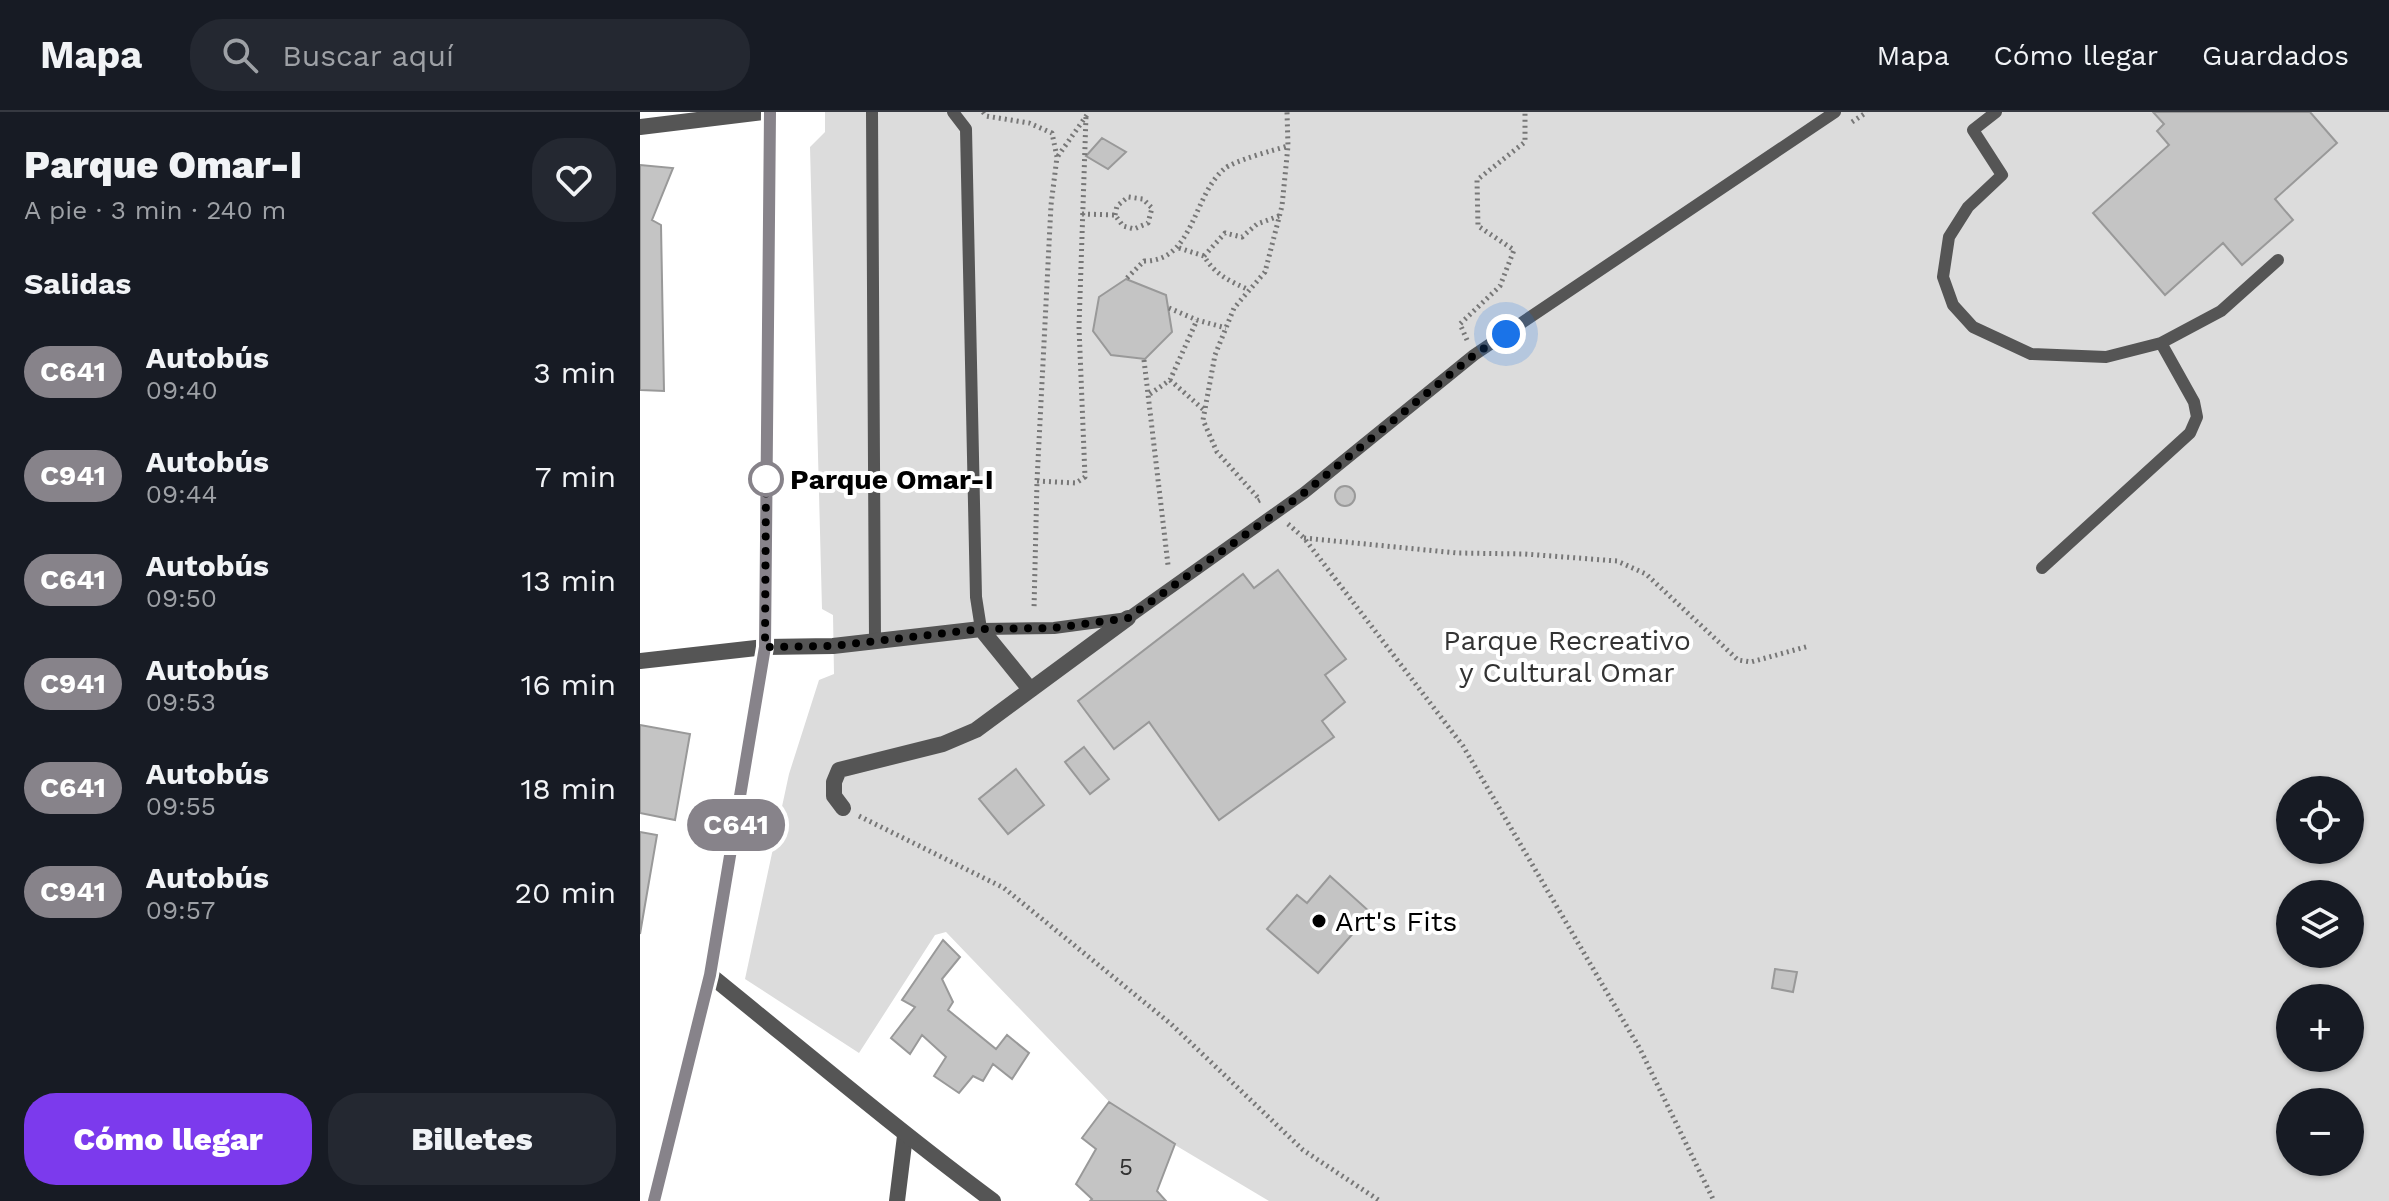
<!DOCTYPE html>
<html lang="es">
<meta charset="utf-8">
<style>
body{margin:0;font-family:"Work Sans",sans-serif;background:#242831;color:#f1f3f6;height:100vh;display:flex;flex-direction:column;font-size:30px;white-space:nowrap}
*{box-sizing:border-box;margin:0}
p{font-size:26px;color:#9ea1a6}
.icon{flex:none;width:44px;height:44px;fill:none;stroke:currentColor;stroke-width:2;stroke-linecap:round;stroke-linejoin:round}
.map{position:relative;flex:1;overflow:hidden}
.panel{display:flex;flex-direction:column;background:#171b24;width:640px}
.panel>*{flex:none}
.badge{padding:0 16px;border-radius:26px;font-size:28px;line-height:52px}
.tools{position:absolute;left:1636px;top:664px;display:grid;gap:16px}
.tools a{display:grid;place-items:center;width:88px;height:88px;border-radius:50%;background:#171b24;box-shadow:0 2px 6px #0004;font-size:40px}
.you{position:absolute;width:40px;height:40px;margin:-20px;border:6px solid #fff;border-radius:50%;background:#1a73e8;box-shadow:0 0 0 12px #1a73e833}
.map>.badge{position:absolute;translate:-50% -50%;box-shadow:0 0 0 4px #fff}
h2{padding:0 24px;font-size:30px;line-height:72px}
.round{display:grid;place-items:center;flex:none;width:84px;height:84px;border-radius:32px;background:#242831}
.head{display:flex;align-items:center;justify-content:space-between;height:136px;padding:0 24px}
h1{font-size:38px;font-weight:800;line-height:60px}
.button{display:flex;gap:16px;margin-top:auto;padding:16px 24px}
.button a{flex:1;height:92px;border-radius:32px;background:#7c3aed;color:#fff;font-size:32px;font-weight:800;line-height:92px;text-align:center}
.button a+a{background:#242831;color:#f1f3f6}
ul{padding:0;list-style:none}
li{display:flex;align-items:center;gap:24px;height:104px;padding:0 24px}
li div{flex:1}
li b{display:block;font-size:30px}
li em{font-style:normal}
li .badge{min-width:88px;font-weight:700;text-align:center}
header{display:flex;align-items:center;gap:48px;box-sizing:border-box;height:112px;padding:0 40px;background:#171b24;border-bottom:2px solid #363941}
header strong{font-size:38px}
nav{display:flex;gap:44px;margin-inline-start:auto;font-size:28px}
.search{width:560px;height:72px;background:#242831;display:flex;align-items:center;gap:20px;box-sizing:border-box;padding:0 28px;border-radius:32px;color:#9ea1a6;font-size:30px}
main{display:flex;flex:1;min-height:0}
.map>svg:first-child{display:block}
.green{fill:#dcdcdc;fill-rule:evenodd}
.building{fill:#c4c4c4;stroke:#999;stroke-width:2}
.lines{fill:none;stroke-linecap:round;stroke-linejoin:round}
.path{stroke:#777;stroke-width:5;stroke-dasharray:2 4;stroke-linecap:butt}
.service{stroke:#555;stroke-width:12}
.minor{stroke:#555;stroke-width:16}
.tertiary{stroke:#555;stroke-width:16}
.line-casing{stroke:#fff;stroke-width:18}
.line{stroke:#87838a;stroke-width:12}
.walk{stroke:#000;stroke-width:8;stroke-dasharray:0 14.4}
.stop-dot{fill:#fff;stroke:#87838a;stroke-width:4}
.poi-dot{fill:#000;stroke:#fff;stroke-width:3}
.labels{text-anchor:middle;stroke-width:8;stroke-linejoin:round;paint-order:stroke}
.number-label{font-size:24px;fill:#313131}
.stop-label{font-size:28px;font-weight:bold;fill:#000;stroke:#fff;text-anchor:start}
.park-label{font-size:28px;fill:#333;stroke:#fff}
.poi-label{font-size:28px;fill:#000;stroke:#fff;text-anchor:start}
</style>
<header>
<strong>Mapa</strong>
<div class="search"><svg class="icon" aria-label="search" viewBox="0 0 24 24"><circle cx="10" cy="10" r="6"/><path d="M15 15l6 6"/></svg>Buscar aquí</div>
<nav><a>Mapa</a><a>Cómo llegar</a><a>Guardados</a></nav>
</header>
<main>
<section class="panel">
<div class="head"><div><h1>Parque Omar-I</h1><p>A pie · 3 min · 240 m</p></div><a class="round"><svg class="icon" aria-label="heart" viewBox="0 0 24 24"><path d="M12 20l-8-8c-3-5 5-10 8-4 3-6 11-1 8 4z"/></svg></a></div>
<h2>Salidas</h2>
<ul>
<li><span class="badge" style="background:#87838a;color:#fff">C641</span><div><b>Autobús</b><p>09:40</p></div><em>3 min</em></li>
<li><span class="badge" style="background:#87838a;color:#fff">C941</span><div><b>Autobús</b><p>09:44</p></div><em>7 min</em></li>
<li><span class="badge" style="background:#87838a;color:#fff">C641</span><div><b>Autobús</b><p>09:50</p></div><em>13 min</em></li>
<li><span class="badge" style="background:#87838a;color:#fff">C941</span><div><b>Autobús</b><p>09:53</p></div><em>16 min</em></li>
<li><span class="badge" style="background:#87838a;color:#fff">C641</span><div><b>Autobús</b><p>09:55</p></div><em>18 min</em></li>
<li><span class="badge" style="background:#87838a;color:#fff">C941</span><div><b>Autobús</b><p>09:57</p></div><em>20 min</em></li>
</ul>
<div class="button"><a>Cómo llegar</a><a>Billetes</a></div>
</section>
<div class="map">
<svg width="1749" height="1089" viewBox="0 0 1749 1089">
<rect width="100%" height="100%" fill="#fff"/>
<path class="green" d="M 185,0 L 1749,0 L 1749,1089 L 629,1089 L 535,1033 L 503,1025 L 306,820 L 295,823 L 219,941 L 105,867 L 149,662 L 179,568 L 194,562 L 193,503 L 182,497 L 170,35 L 185,20 ZM 1650,678 L 1710,678 L 1710,738 L 1650,738 ZM 1650,782 L 1710,782 L 1710,842 L 1650,842 ZM 1650,886 L 1710,886 L 1710,946 L 1650,946 ZM 1650,990 L 1710,990 L 1710,1050 L 1650,1050 Z"/>
<path class="building" d="M 1513,0 L 1670,0 L 1697,31 L 1635,87 L 1653,108 L 1602,153 L 1583,131 L 1525,183 L 1453,101 L 1529,33 L 1517,19 L 1524,12 Z
M 462,26 L 486,40 L 468,57 L 446,44 Z
M 0,53 L 33,56 L 12,108 L 21,113 L 24,279 L 0,278 Z
M 486,167 L 526,183 L 532,220 L 505,247 L 471,243 L 453,219 L 459,185 Z
M695 384a10 10 0 1 1 20 0a10 10 0 1 1-20 0Z
M 638,458 L 706,547 L 685,563 L 705,590 L 682,609 L 694,625 L 579,708 L 509,610 L 474,637 L 438,589 L 603,462 L 614,476 Z
M 0,613 L 50,622 L 35,708 L 0,701 Z
M 444,635 L 469,667 L 450,682 L 425,650 Z
M 376,657 L 404,693 L 368,722 L 339,687 Z
M 0,720 L 17,723 L 0,822 Z
M 690,764 L 731,801 L 678,861 L 627,817 L 657,783 L 667,791 Z
M 303,828 L 320,845 L 302,867 L 313,890 L 308,898 L 356,937 L 367,923 L 389,941 L 372,967 L 353,952 L 343,969 L 333,964 L 319,981 L 294,964 L 306,945 L 282,923 L 270,942 L 251,926 L 275,895 L 262,888 Z
M 1135,857 L 1157,860 L 1153,880 L 1132,876 Z
M 469,990 L 535,1032 L 517,1079 L 526,1089 L 450,1089 L 452,1087 L 436,1072 L 456,1037 L 442,1026 Z"/>
<g class="lines">
<path class="path" d="M 343,0 L 346,4 L 389,11 L 412,21 L 417,45 L 411,93 L 397,369 L 394,497
M 1212,10 L 1227,0
M 418,44 L 449,0
M 442,102 L 475,103 L 483,114 L 494,117 L 508,111 L 512,96 L 503,87 L 488,85 L 477,94 L 475,103
M 539,136 L 564,144 C 575,163 590,169 609,178
M 564,144 L 585,121 L 602,125 L 617,112 L 639,104
M 487,166 L 504,149 C 554,149 552,85 584,57 C 593,49 634,38 648,34
M 529,196 L 557,208 L 586,216
M 827,228 L 820,212 L 860,174 L 874,138 L 838,114 L 837,68 L 885,30 L 885,0
M 504,248 L 528,453
M 530,268 L 565,299
M 510,282 L 530,268 L 557,208
M 397,369 L 436,371 L 445,365 L 439,215 L 446,4
M 618,389 L 620,388 L 577,340 L 563,308 L 575,243 L 594,196 L 625,160 L 642,94 L 648,34 L 647,0
M 648,412 L 664,426 L 823,634 L 1000,937 L 1074,1089
M 664,426 L 817,441 L 885,442 L 977,449 L 1006,462 L 1098,548 L 1111,550 L 1169,534
M 219,704 L 364,776 L 531,912 L 663,1038 L 740,1089"/>
<path class="service" d="M 232,0 L 235,528
M 313,0 L 326,17 L 336,485 L 341,517 L 414,516 L 488,506 L 664,381 L 834,243 L 1195,0
M 1356,0 L 1333,18 L 1362,63 L 1328,95 L 1309,125 L 1303,165 L 1313,193 L 1333,215 L 1391,242 L 1466,245 L 1521,231 L 1581,199 L 1638,148
M 1402,456 L 1550,321 L 1557,305 L 1554,290 L 1521,231"/>
<path class="minor" d="M 0,15 L 123,0
M 0,549 L 125,535 L 193,534 L 341,517 L 389,576
M 203,696 L 194,684 L 194,670 L 199,658 L 303,632 L 336,618 L 488,506
M 257,1089 L 265,1024"/>
<path class="tertiary" d="M 70,863 C 164,939 256,1017 353,1089
M 14,1089 L 70,863 L 125,535 L 130,0"/>
</g>
<g class="lines">
<g class="line-casing">
<path id="line" d="M 14,1089 L 70,863 L 125,535 L 130,0"/>
</g>
<use href="#line" class="line"/>
<path class="walk" d="M 126,367 L 125,535 L 193,534 L 341,517 L 414,516 L 488,506 L 664,381 L 834,243 L 866,222"/>
</g>
<circle class="stop-dot" cx="126" cy="367" r="16"/>
<circle class="poi-dot" cx="679" cy="809" r="8"/>
<g class="labels">
<g class="number-label">
<text x="486" y="1063">5</text>
</g>
<g class="stop-label">
<text x="150" y="377">Parque Omar-I</text>
</g>
<g class="park-label">
<text x="927" y="538">Parque Recreativo<tspan x="927" dy="32">y Cultural Omar</tspan></text>
</g>
<g class="poi-label">
<text x="695" y="819">Art's Fits</text>
</g>
</g>
</svg>
<div class="tools">
<a><svg class="icon" aria-label="locate" viewBox="0 0 24 24"><circle cx="12" cy="12" r="6"/><path d="M12 2v4M12 18v4M2 12h4M18 12h4"/></svg></a>
<a><svg class="icon" aria-label="layers" viewBox="0 0 24 24"><path d="M12 4l9 5-9 5-9-5zM3 14l9 5 9-5"/></svg></a>
<a>+</a>
<a>−</a>
</div>
<div class="you" style="left:866px;top:222px"></div>
<b class="badge" style="left:96px;top:713px;background:#87838a;color:#fff">C641</b>
</div>
</main>
